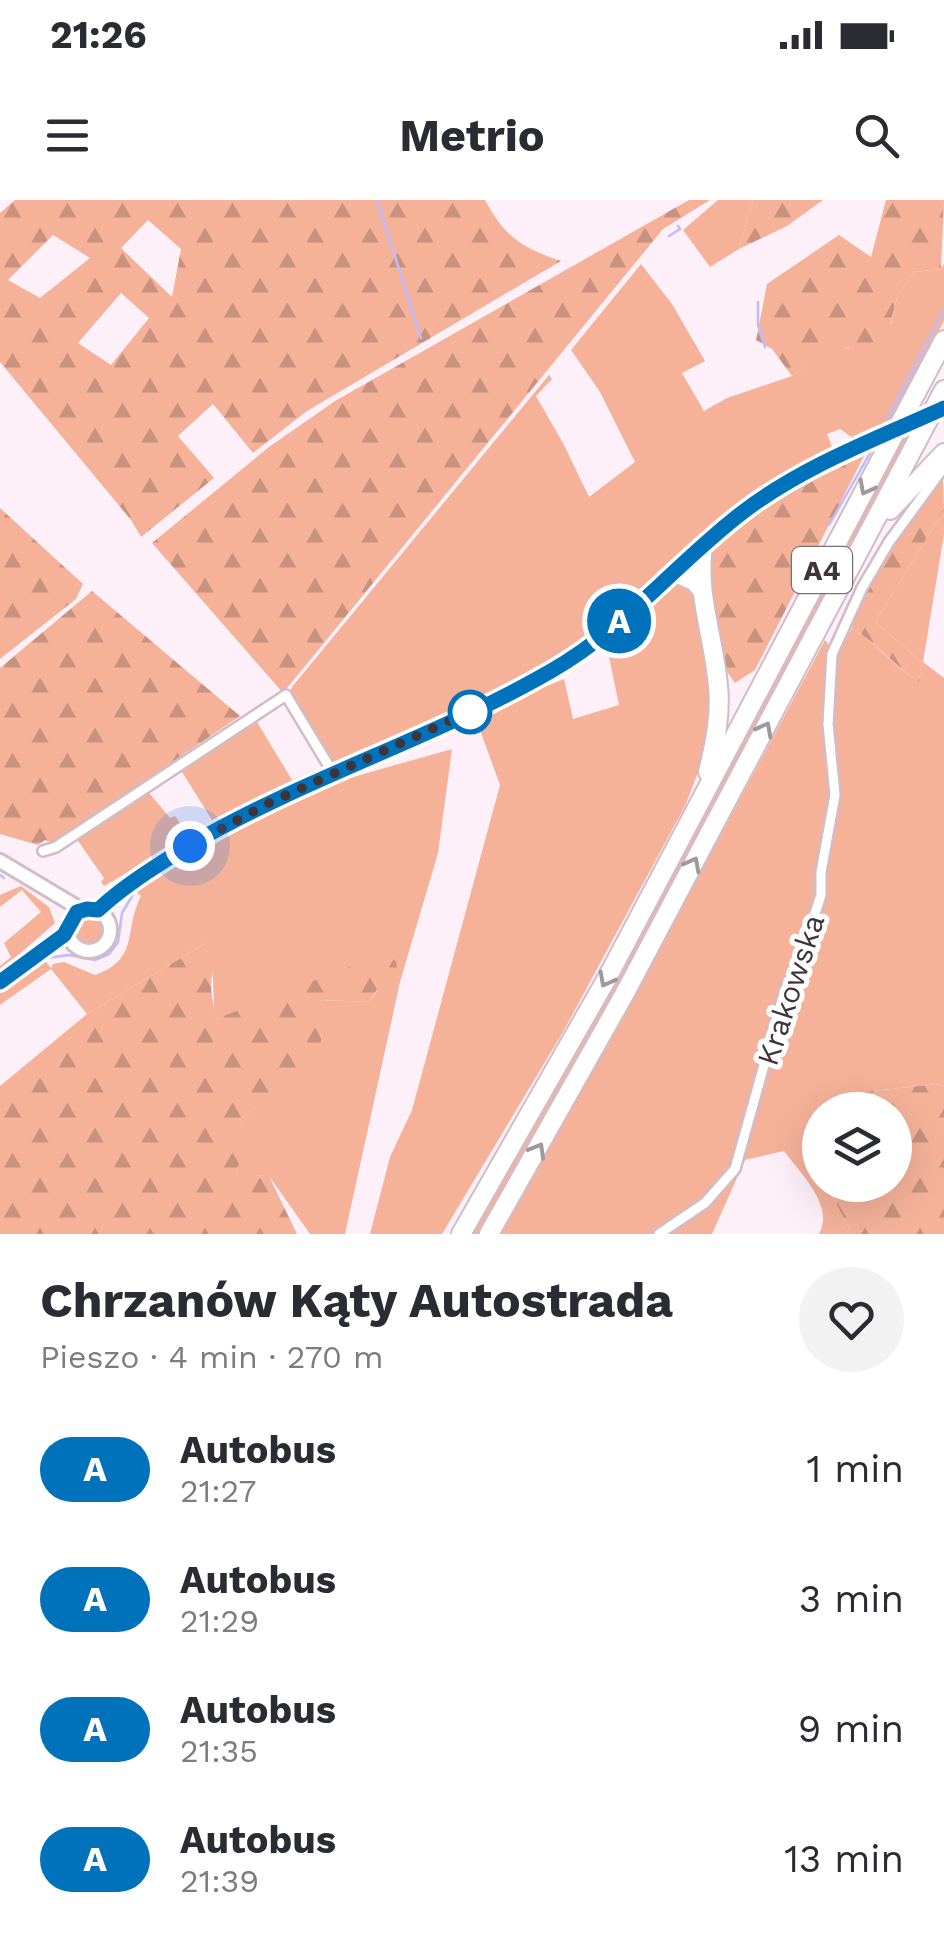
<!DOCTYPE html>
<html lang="pl">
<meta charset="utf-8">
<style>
body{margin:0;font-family:"Work Sans",sans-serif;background:#f2f2f3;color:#2b2b33;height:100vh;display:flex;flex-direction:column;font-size:38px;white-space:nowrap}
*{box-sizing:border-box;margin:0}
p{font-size:32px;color:#7c7c81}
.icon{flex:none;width:55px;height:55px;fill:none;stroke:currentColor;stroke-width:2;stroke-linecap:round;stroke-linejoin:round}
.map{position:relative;height:1034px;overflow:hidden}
.drawer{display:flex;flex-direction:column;background:#fff;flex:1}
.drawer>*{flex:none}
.badge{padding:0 20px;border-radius:32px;font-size:35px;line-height:65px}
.buttons{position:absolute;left:802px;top:892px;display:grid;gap:20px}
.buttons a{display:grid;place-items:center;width:110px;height:110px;border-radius:50%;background:#fff;box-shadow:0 10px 40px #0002;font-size:50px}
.you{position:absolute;width:50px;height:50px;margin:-25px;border:8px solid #fff;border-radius:50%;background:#1a73e8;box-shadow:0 0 0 15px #1a73e833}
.map>.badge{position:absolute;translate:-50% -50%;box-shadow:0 0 0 5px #fff}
.round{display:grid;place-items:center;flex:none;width:105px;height:105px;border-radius:52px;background:#f2f2f3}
.head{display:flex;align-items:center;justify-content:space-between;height:170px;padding:0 40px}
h1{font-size:48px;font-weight:700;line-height:75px}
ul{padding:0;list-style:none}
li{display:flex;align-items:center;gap:30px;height:130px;padding:0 40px}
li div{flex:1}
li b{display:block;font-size:38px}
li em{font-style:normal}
li .badge{min-width:110px;font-weight:700;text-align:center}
.status{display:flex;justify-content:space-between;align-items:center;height:70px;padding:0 50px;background:#fff;direction:ltr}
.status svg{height:28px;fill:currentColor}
header{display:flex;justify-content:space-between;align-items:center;height:130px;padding:0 40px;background:#fff;font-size:45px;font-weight:700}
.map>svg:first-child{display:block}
.grass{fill:#f5b299}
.forest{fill:url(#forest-firs);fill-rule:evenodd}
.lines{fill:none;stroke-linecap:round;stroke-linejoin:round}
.stream{stroke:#bcbcfe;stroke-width:2.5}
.street-casing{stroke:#d1bcc7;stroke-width:14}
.secondary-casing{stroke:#d1bcc7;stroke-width:18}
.primary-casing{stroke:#d1bcc7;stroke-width:19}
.highway-casing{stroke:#d1bcc7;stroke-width:22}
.street{stroke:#fff;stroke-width:9}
.secondary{stroke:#fff;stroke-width:12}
.primary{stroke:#fff;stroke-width:14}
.highway{stroke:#fff;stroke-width:18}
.primary-bridge-casing{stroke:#d1bcc7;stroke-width:19;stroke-linecap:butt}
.primary-bridge{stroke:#fff;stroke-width:14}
.oneway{stroke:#9e9a9c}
.line-casing{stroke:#fff;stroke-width:22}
.line{stroke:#0072bc;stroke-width:15}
.walk{stroke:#3e353a;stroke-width:10;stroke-dasharray:0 18}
.stop-dot{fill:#fff;stroke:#0072bc;stroke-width:5}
.labels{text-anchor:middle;stroke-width:10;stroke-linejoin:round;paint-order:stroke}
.shield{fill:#fff;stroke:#787275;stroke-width:2.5}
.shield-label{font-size:28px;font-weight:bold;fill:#3e353a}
.street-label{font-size:30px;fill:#3e353a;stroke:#fff}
</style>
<div class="status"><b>21:26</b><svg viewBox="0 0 49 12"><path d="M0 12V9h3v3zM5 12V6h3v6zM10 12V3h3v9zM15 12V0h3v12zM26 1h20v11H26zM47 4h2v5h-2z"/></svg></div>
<header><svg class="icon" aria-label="menu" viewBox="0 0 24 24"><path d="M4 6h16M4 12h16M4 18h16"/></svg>Metrio<svg class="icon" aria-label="search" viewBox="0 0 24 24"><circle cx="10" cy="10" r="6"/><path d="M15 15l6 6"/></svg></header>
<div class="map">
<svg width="944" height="1034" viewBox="0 0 944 1034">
<defs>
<pattern id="forest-firs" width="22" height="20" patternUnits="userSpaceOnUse" patternTransform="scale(2.5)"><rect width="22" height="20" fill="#f5b299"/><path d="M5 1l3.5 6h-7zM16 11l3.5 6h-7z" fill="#c8927e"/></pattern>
</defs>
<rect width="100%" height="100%" fill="#fef0f8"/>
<path class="grass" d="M 718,0 L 753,0 L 739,49 L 710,67 L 683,30 Z
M 641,64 L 672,104 L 705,161 L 682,173 L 704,211 L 727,198 L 792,176 L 837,143 L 848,149 L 891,124 L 897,97 L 914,72 L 941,69 L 944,64 L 944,121 L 890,223 L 854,239 L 840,229 L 827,234 L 833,249 C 724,295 674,370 587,440 C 542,476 490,485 447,518 L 333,569 L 316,532 L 290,493 L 292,487 L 549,175 L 552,179 L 536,196 L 563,243 L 589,297 L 635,262 L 600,192 L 571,150 Z
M 918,229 L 606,817 L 482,1034 L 466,1034 L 898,238 Z
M 944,310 L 944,334 L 923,462 L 944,478 L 944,887 L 937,884 L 864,892 L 851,910 L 820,910 L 820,953 L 814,962 L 820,974 L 820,985 L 826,985 L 850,1029 L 844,1034 L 819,1034 C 835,1006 800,973 784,951 L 745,960 L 712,1034 L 497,1034 L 613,836 L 825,440 L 837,455 L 852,428 C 877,443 893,467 919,481 L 922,462 L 875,422 Z
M 683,381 L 692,389 L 697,408 L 712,509 L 700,567 L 685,606 L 563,832 L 442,1034 L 370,1034 L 390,957 L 412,910 L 500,585 L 476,519 L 535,486 L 547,486 L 564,479 L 573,519 L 619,505 L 606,442 L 672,384 Z
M 254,517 L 292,580 L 325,566 L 327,572 L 172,651 L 169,648 L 104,686 L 101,682 L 104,678 L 76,638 L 146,589 L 170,618 L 175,616 L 188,635 L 212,620 L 179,567 Z
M 452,549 L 438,653 L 400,782 L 345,1034 L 310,1034 L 269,976 L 236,975 L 244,931 L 240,919 L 302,873 L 322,837 L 317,818 L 321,800 L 369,802 L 378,790 L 399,782 L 215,819 C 212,792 216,768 206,743 L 87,814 L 51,769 L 0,805 L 0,788 L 43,758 L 51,768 L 53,764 L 64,762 L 95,775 C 140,759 123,732 141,696 L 136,692 L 212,642 L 270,611 L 339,581 Z
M 21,686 L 49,707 L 55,723 L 0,771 L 0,766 L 11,757 L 4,743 L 41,712 L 22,690 L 0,707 L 0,695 Z
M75 729a15 15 0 1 1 30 0a15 15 0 1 1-30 0Z"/>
<path class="forest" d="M 15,0 L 485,0 C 505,37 522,48 561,61 L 307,211 L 253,253 L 213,204 L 178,236 L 214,278 L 141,337 L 131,320 L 0,162 L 0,13 ZM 148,20 L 181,49 L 172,97 L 121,48 ZM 53,35 L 90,58 L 40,98 L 8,80 ZM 121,93 L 149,118 L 111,165 L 78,143 Z
M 689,0 L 710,0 L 663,29 L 283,493 L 152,343 L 269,247 L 335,201 Z
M 753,0 L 823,0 L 787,26 L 739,49 Z
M 886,0 L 944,0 L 941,69 L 914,72 L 897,97 L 887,138 L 869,156 L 837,144 L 792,176 L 772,149 L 756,140 L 767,84 L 839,35 L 871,57 Z
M 864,256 L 755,470 L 735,483 C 719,462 716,444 711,419 C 707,398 701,378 709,357 C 721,325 830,271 864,256 Z
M 943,277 L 944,310 L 875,422 L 922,462 L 919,482 C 894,466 877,443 852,428 C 858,386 915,310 943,277 Z
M 0,308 L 83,384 L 76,399 L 0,459 Z
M 92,391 L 240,516 L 53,643 L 45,640 L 38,645 L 0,634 L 0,468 Z
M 206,743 C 219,756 212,768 211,784 C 211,795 214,808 216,819 L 387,752 L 396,762 L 400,782 L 385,791 L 377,790 L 369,802 L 321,800 C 318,817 323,827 321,841 C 316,876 266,899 240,919 L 252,947 L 241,955 L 236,974 L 269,976 L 297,1034 L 0,1034 L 0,886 L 87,814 Z
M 937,884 L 944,887 L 944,1034 L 844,1034 L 850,1029 L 826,985 L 895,985 L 895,910 L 851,910 L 864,892 Z"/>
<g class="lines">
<path class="stream" d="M 377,0 L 421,138
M 669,36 L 680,29 L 678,26
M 758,102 L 758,125 L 765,147
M 883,227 L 944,109
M 829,325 L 873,248
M 280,605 L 400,551
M 0,675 L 4,678
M 145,681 L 193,651
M 33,765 L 47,758 L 69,755 L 95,760 L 109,754 L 118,742 L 122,713 L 138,686
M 3,788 L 27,770"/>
<g class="street-casing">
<path id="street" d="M 43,651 L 56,647 L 286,495 L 333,573
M 659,1034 L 705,1003 L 735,969 L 785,790 L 797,769 L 821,695 L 821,672 L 835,595 L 828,524 L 832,454 L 862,388 L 889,342 L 944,267"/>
</g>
<g class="secondary-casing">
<path id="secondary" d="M 0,661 L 82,710
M68 730a21 21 0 1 1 42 0a21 21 0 1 1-42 0Z
M 98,711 C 126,684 158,664 192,645 C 306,577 435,538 550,472 C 607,440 656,390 703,345
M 0,782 L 67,732"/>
</g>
<g class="primary-casing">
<path id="primary" d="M 703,345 L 759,301 L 840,255"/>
</g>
<g class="highway-casing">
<path id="highway" d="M 890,310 L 944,253
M 703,345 C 696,395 714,437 718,486 C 721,515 715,543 708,572
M 674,372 L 694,381 L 700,388
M 461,1034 L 606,780 L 944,140
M 489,1034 L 625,793 L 944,190"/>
</g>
<use href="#street" class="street"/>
<use href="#secondary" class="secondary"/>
<use href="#primary" class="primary"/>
<use href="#highway" class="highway"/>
<g class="primary-bridge-casing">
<path id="primary-bridge" d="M 840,255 L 944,208"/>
</g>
<use href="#primary-bridge" class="primary-bridge"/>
</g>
<defs><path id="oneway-chevron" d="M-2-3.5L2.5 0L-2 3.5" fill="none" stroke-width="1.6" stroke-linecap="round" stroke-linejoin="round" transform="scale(2.5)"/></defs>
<g class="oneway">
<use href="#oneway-chevron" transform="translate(866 288) rotate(118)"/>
<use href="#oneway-chevron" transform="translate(765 529) rotate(-62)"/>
<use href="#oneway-chevron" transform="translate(693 664) rotate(-62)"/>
<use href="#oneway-chevron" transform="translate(606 780) rotate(118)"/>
<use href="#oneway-chevron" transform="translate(538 950) rotate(-60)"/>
</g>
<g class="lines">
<g class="line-casing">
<path id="line" d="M 0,782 L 64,735 L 77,712 L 87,709 L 98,710 C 126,684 158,665 190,645 C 306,577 435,538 551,471 C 624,430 677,362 743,312 C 803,266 876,239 944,208"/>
</g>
<use href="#line" class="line"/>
<path class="walk" d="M 190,646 L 267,604 L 478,508 L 470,512"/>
</g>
<circle class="stop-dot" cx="470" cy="512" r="20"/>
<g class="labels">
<rect class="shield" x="792" y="347" width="60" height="46" rx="8"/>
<g class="shield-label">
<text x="822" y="380">A4</text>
</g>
<g class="street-label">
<text transform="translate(791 790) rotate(-72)" y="10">Krakowska</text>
</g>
</g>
</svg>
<div class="buttons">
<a><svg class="icon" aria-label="layers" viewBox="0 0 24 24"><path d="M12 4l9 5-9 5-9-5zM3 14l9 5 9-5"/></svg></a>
</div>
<div class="you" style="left:190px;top:646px"></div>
<b class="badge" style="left:619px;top:421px;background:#0072bc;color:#fff">A</b>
</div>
<section class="drawer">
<div class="head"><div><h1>Chrzanów Kąty Autostrada</h1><p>Pieszo · 4 min · 270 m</p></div><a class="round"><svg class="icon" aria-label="heart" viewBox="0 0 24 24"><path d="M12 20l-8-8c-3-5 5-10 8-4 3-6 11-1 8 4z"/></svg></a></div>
<ul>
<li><span class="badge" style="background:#0072bc;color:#fff">A</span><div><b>Autobus</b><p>21:27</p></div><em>1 min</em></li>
<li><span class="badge" style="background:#0072bc;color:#fff">A</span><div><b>Autobus</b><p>21:29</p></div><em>3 min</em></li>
<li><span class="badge" style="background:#0072bc;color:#fff">A</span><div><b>Autobus</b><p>21:35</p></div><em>9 min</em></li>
<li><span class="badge" style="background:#0072bc;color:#fff">A</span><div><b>Autobus</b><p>21:39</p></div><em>13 min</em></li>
</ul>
</section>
